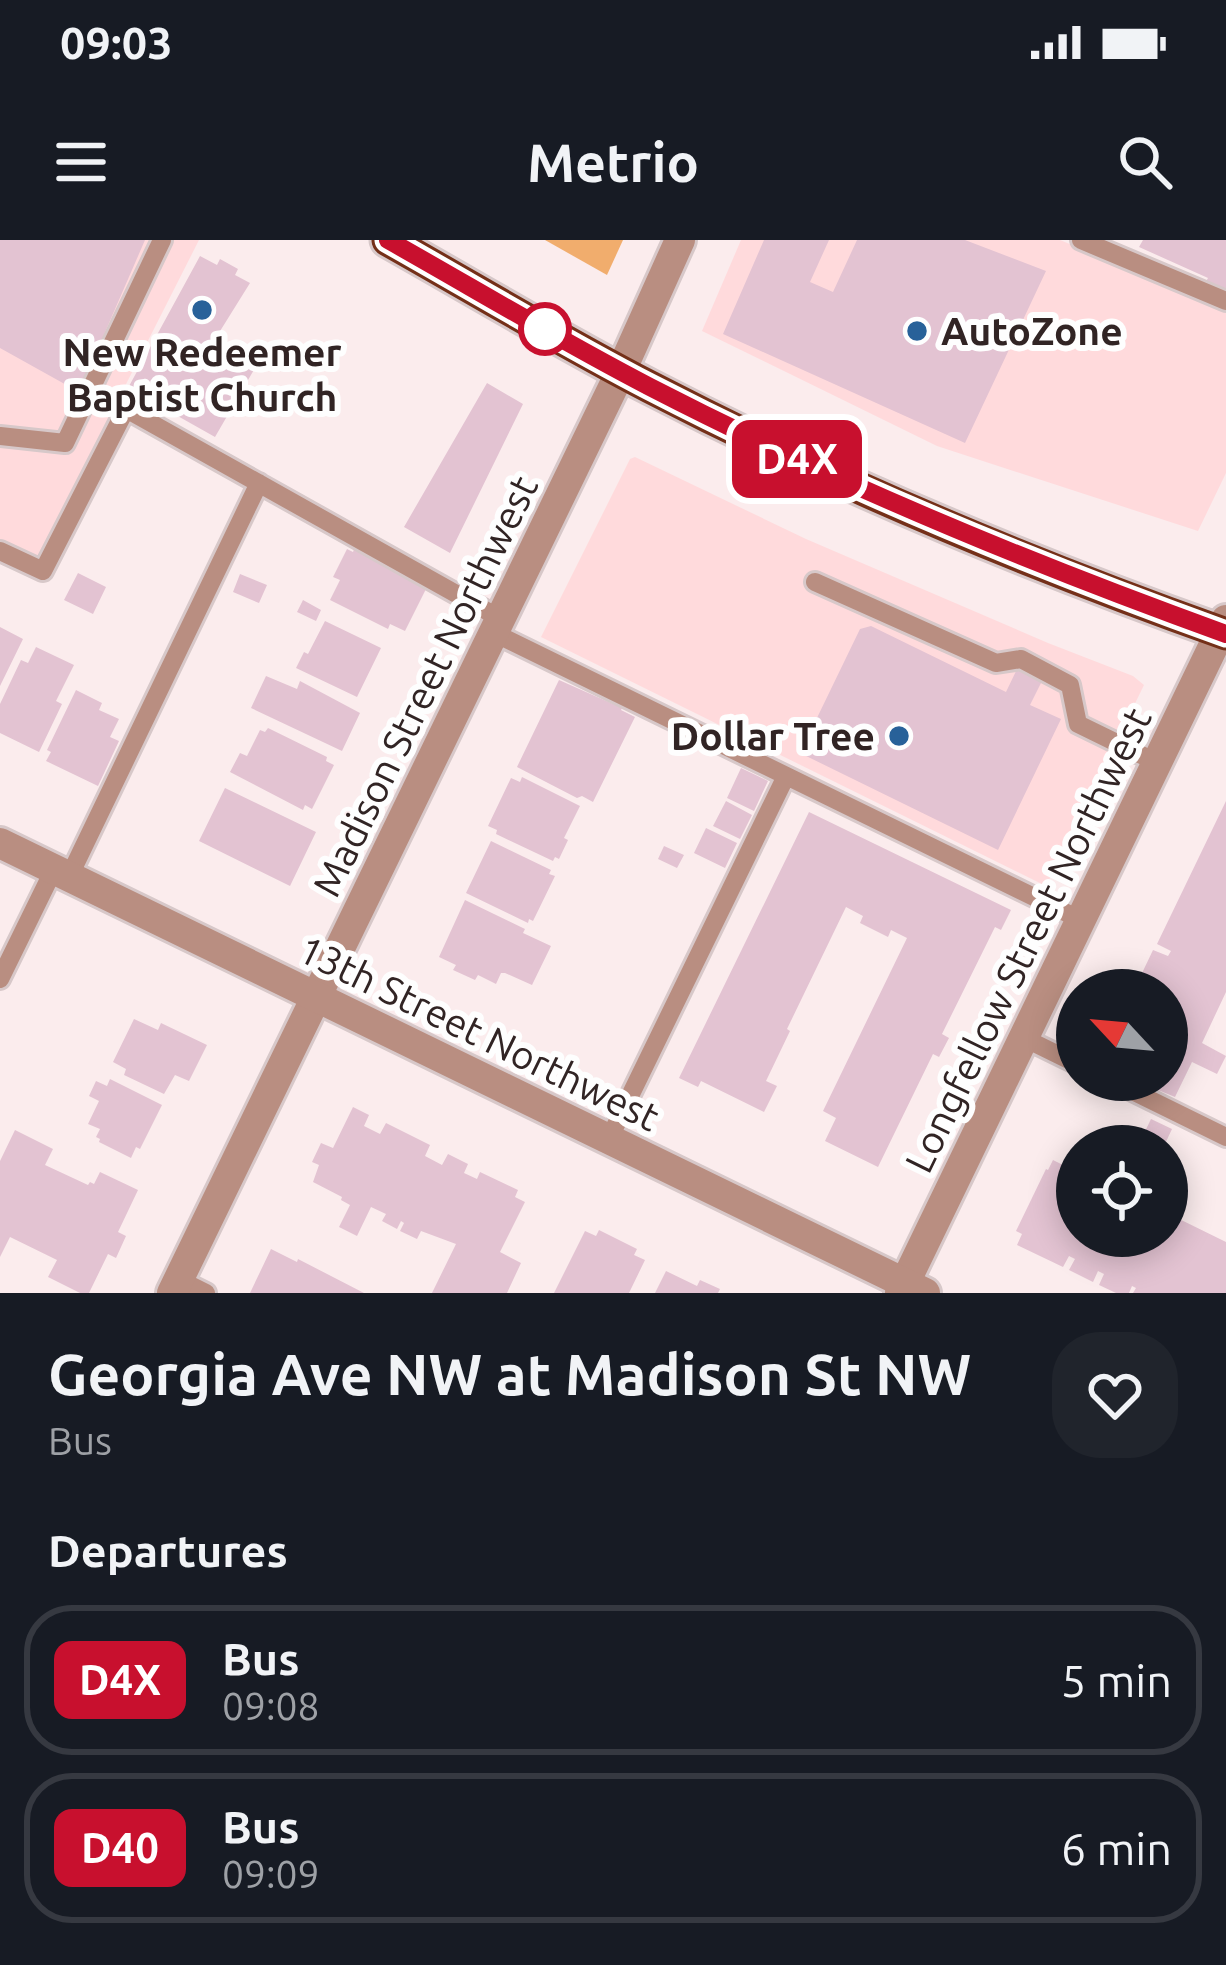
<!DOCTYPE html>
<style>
body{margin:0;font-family:Ubuntu,sans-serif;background:#20242c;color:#f1f3f6;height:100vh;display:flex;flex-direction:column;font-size:45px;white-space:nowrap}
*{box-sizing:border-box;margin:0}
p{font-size:39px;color:#9ea1a6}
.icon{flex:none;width:66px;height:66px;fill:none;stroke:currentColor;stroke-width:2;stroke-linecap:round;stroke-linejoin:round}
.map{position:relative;height:1053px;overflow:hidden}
.details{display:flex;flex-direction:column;background:#171b24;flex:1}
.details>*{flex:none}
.badge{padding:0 24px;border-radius:18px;font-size:42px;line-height:78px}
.needle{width:78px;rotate:296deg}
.buttons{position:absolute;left:1056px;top:729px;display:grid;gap:24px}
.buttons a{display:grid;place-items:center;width:132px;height:132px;border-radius:50%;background:#171b24;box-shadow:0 6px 30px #0003;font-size:60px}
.map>.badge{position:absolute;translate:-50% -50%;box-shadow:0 0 0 6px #fff}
h2{padding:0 48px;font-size:45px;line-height:108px}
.round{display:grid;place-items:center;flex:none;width:126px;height:126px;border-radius:48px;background:#20242c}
.head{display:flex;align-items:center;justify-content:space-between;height:204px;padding:0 48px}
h1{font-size:57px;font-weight:700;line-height:90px}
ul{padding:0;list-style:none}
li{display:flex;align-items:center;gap:36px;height:150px;margin:0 24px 18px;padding:0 24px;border:6px solid #363941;border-radius:48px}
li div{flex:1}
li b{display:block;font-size:45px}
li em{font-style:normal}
li .badge{min-width:132px;font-weight:700;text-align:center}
.status{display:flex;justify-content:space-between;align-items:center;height:84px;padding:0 60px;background:#171b24;direction:ltr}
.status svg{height:33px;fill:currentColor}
header{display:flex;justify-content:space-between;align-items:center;height:156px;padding:0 48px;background:#171b24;font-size:54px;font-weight:700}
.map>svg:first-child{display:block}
.built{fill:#ffdadc}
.green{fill:#f1ad6d}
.building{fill:#e3c3d2}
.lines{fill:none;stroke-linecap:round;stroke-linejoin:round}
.service-casing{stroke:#d7c8c9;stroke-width:24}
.minor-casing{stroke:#d7c8c9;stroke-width:36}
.tertiary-casing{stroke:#d7c8c9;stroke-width:36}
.trunk-casing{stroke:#d7c8c9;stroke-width:39}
.service{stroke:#b98e81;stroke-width:18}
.minor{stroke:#b98e81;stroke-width:30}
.tertiary{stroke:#b98e81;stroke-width:30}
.trunk{stroke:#743019;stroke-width:33}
.line-casing{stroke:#fff;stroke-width:27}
.line{stroke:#c8102e;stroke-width:18}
.poi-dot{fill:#286199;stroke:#fefefe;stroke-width:4.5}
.stop-dot{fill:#fff;stroke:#c8102e;stroke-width:6}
.labels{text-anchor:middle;stroke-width:12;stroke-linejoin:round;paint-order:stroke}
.poi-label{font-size:39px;font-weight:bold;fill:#312424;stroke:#fefefe;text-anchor:start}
.street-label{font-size:39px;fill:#312424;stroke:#fefefe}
</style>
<div class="status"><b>09:03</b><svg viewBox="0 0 49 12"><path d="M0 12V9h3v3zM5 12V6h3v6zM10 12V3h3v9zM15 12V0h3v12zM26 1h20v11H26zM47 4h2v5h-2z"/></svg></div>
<header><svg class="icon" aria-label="menu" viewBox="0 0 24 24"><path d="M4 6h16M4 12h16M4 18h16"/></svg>Metrio<svg class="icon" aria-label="search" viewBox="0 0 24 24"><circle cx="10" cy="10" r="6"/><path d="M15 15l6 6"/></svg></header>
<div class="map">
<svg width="1226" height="1053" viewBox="0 0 1226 1053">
<rect width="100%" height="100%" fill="#fbeced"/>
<path class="built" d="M 0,0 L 199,0 L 37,320 L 0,302 Z
M 741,0 L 1060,0 L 1226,69 L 1226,233 L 1198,291 L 937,206 L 702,91 Z
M 635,217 L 806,299 L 1048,403 L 1133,436 L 1144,445 L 1046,646 L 541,397 L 630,219 Z"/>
<path class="green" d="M 545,0 L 623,0 L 607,35 Z"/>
<path class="building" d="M 0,0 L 145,0 L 79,152 L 0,108 Z
M 764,0 L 829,0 L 810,42 L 833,52 L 857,0 L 965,0 L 1046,31 L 965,203 L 723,94 Z
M 1143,0 L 1226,0 L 1226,55 L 1204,45 L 1208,38 L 1139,7 Z
M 200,16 L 217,25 L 220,19 L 238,29 L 235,35 L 250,43 L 207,112 L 215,116 L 223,101 L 259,121 L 215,197 L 128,148 Z
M 487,143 L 523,164 L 450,313 L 404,287 Z
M 355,307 L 415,336 L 412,340 L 427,347 L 405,391 L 390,384 L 388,389 L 330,360 L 340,340 L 333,337 L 347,309 L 353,312 Z
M 78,333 L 106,347 L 93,374 L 64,360 Z
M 240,334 L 267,345 L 259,363 L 233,352 Z
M 303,360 L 321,370 L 316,381 L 297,372 Z
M 325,381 L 381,408 L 357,457 L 296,428 L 304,412 L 308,414 Z
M 871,386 L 1006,452 L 1019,425 L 1044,437 L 1030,465 L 1061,479 L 998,610 L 800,513 L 860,389 Z
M 0,387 L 23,399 L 0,446 Z
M 36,407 L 74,425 L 56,461 L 62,464 L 39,512 L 0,493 L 0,464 L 21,420 L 28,423 Z
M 266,436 L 297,449 L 300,441 L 360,473 L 342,511 L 251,468 Z
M 559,440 L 622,468 L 621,470 L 635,477 L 593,562 L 582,556 L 577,558 L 517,527 Z
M 76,450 L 102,463 L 99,470 L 119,479 L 110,497 L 119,501 L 98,546 L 46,521 L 51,512 L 47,510 Z
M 268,488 L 327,517 L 326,521 L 334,525 L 312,569 L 305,565 L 303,570 L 230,532 L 240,513 L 247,516 L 260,490 L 265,492 Z
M 741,528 L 768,541 L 754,571 L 727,558 Z
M 522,537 L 580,566 L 564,598 L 568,600 L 559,619 L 555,617 L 553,621 L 496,594 L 497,590 L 488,586 L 511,538 L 520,542 Z
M 225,548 L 316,592 L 290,646 L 199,601 Z
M 726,561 L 752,575 L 740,599 L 713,586 Z
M 1226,561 L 1226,752 L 1202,803 L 1226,816 L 1217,834 L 1192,822 L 1175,857 L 1134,840 L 1167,840 L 1167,750 L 1134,750 L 1153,710 L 1168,716 L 1171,711 L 1157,704 Z
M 809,572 L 1011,670 L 1001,690 L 995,687 L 942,794 L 949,798 L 939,817 L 933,814 L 878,927 L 825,901 L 836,878 L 823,871 L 907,698 L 891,690 L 888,697 L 860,683 L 863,676 L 846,667 L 787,789 L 790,791 L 766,841 L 777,846 L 764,872 L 701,841 L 698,847 L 679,838 Z
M 706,588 L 737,603 L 725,628 L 694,613 Z
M 491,601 L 551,630 L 549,634 L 555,636 L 533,681 L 529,679 L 528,683 L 466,653 Z
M 664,606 L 684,615 L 677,628 L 658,619 Z
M 465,660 L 525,689 L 523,693 L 551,706 L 532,745 L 505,733 L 501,733 L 496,744 L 478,735 L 475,740 L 453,730 L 456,725 L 439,717 Z
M 134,779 L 158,790 L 161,783 L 207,805 L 189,841 L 175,835 L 164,854 L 124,835 L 126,829 L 113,822 Z
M 110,839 L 162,865 L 140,909 L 136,907 L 131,918 L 99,902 L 100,899 L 96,897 L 100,889 L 88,884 L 99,861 L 89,856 L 96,841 L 107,846 Z
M 353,867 L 369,875 L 364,886 L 380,894 L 386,883 L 430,905 L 425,916 L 442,925 L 448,914 L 468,924 L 464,933 L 477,939 L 480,932 L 518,950 L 515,957 L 525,962 L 500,1012 L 521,1023 L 507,1053 L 432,1053 L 456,1004 L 421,991 L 417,999 L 400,991 L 404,983 L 401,981 L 397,989 L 382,981 L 386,974 L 371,967 L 357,996 L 339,987 L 350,965 L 341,960 L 342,957 L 313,942 L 319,925 L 312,922 L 321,903 L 333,908 Z
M 1151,879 L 1172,889 L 1164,906 L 1138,906 Z
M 15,890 L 53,909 L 45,925 L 88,945 L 90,942 L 94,944 L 100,932 L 138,950 L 118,992 L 126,996 L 116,1018 L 108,1014 L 89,1053 L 80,1053 L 48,1037 L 57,1020 L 10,997 L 0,1017 L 0,921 Z
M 1053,920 L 1077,932 L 1077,996 L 1167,996 L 1167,973 L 1226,1002 L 1226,1053 L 1133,1053 L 1136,1048 L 1132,1046 L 1129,1053 L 1116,1053 L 1099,1045 L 1104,1034 L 1098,1031 L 1093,1042 L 1069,1030 L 1075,1019 L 1069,1016 L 1063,1027 L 1017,1005 L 1022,994 L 1016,991 L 1046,929 L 1048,930 Z
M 599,990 L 637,1009 L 634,1015 L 645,1020 L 629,1053 L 554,1053 L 585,991 L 596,996 Z
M 271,1009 L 297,1022 L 298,1019 L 364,1053 L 250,1053 Z
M 666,1031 L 697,1046 L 700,1040 L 720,1049 L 718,1053 L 655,1053 Z"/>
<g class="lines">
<g class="service-casing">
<path id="service" d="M 1081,0 L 1226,61
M 0,196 L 65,203 L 162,0
M 0,311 L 43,331 L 126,169 L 501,379
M 815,342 L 996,423 L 1021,419 L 1070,445 L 1078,484 L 1158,523
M 494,393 L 1081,680
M 69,637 L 259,243
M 0,739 L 54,629
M 1024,798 L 1077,824
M 1110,840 L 1226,897
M 609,899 L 786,536
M 178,1039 L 206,1053"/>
</g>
<g class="minor-casing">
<path id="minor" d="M 172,1053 L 621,131 L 680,0
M 900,1053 L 1226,380"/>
</g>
<g class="tertiary-casing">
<path id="tertiary" d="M 0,603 L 925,1053"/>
</g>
<g class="trunk-casing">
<path id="trunk" d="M 388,0 C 475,49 561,101 650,147 C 835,243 1029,324 1226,394"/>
</g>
<use href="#service" class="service"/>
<use href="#minor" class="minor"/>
<use href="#tertiary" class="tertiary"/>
<use href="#trunk" class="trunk"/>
</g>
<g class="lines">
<g class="line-casing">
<path id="line" d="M 388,0 C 475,49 561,101 650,147 C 836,243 1029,323 1226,394"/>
</g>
<use href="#line" class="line"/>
</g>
<g class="poi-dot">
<circle cx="202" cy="70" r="12"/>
<circle cx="917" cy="91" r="12"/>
<circle cx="899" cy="496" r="12"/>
</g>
<circle class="stop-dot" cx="545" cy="89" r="24"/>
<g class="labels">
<g class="poi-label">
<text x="941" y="105">AutoZone</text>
<text x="202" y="126" text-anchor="middle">New Redeemer<tspan x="202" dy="45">Baptist Church</tspan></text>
<text x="875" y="510" text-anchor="end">Dollar Tree</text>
</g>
<g class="street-label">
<text transform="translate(425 446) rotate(-64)" y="14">Madison Street Northwest</text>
<text transform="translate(1028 700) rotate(-64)" y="14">Longfellow Street Northwest</text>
<text transform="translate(479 793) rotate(26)" y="14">13th Street Northwest</text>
</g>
</g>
</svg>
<div class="buttons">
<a><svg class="needle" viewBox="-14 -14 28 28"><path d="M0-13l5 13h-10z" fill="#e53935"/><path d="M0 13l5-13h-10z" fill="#9ea1a6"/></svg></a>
<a><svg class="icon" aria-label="locate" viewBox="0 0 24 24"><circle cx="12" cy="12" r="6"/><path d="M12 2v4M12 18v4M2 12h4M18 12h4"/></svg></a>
</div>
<b class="badge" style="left:797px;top:219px;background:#c8102e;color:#fff">D4X</b>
</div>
<section class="details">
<div class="head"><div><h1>Georgia Ave NW at Madison St NW</h1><p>Bus</p></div><a class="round"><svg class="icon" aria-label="heart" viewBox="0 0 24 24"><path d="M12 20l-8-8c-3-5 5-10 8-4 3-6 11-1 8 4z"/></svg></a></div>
<h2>Departures</h2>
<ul>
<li><span class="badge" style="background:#c8102e;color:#fff">D4X</span><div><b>Bus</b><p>09:08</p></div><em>5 min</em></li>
<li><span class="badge" style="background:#c8102e;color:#fff">D40</span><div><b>Bus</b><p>09:09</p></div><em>6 min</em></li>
</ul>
</section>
